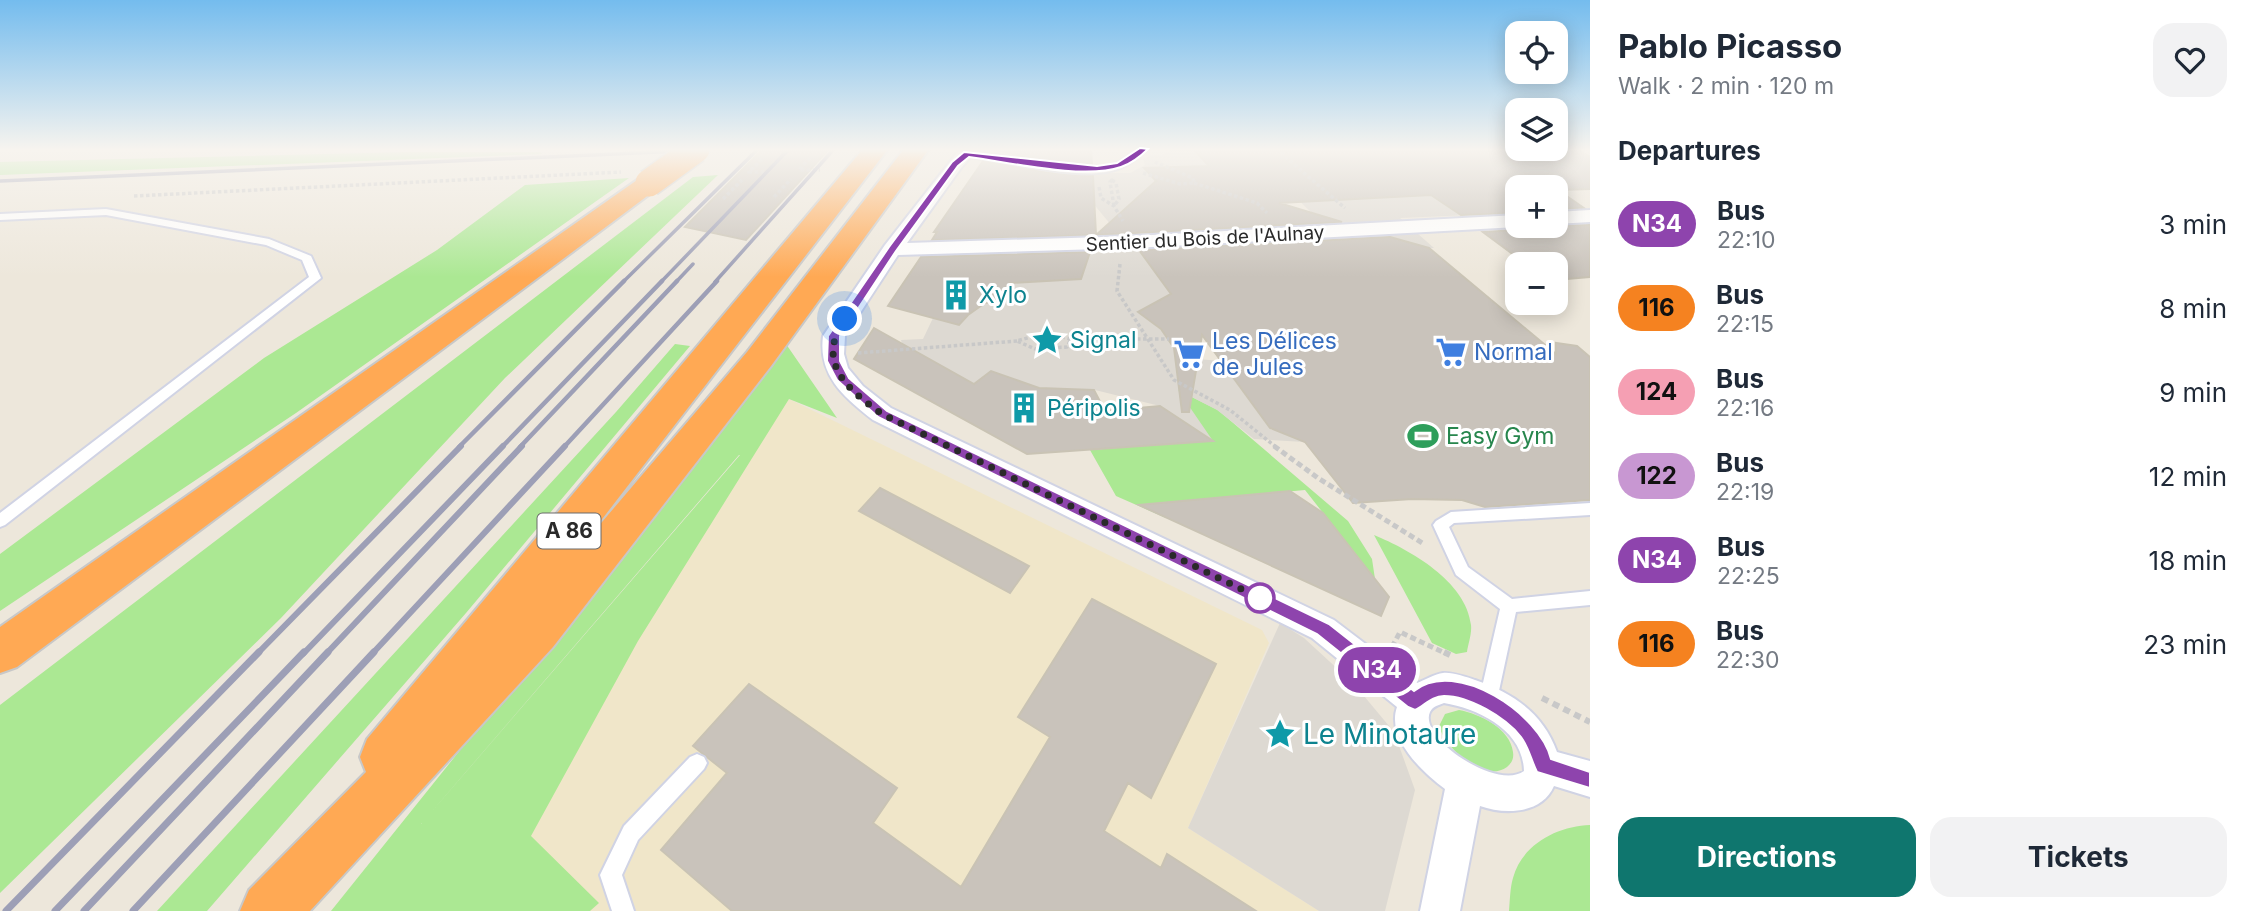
<!DOCTYPE html>
<meta charset="utf-8">
<style>
body{margin:0;font-family:Inter,sans-serif;background:#f2f2f3;color:#1f2937;height:100vh;display:flex;flex-direction:column;font-size:26px;white-space:nowrap}
*{box-sizing:border-box;margin:0}
p{font-size:23px;color:#747a83}
.icon{flex:none;width:38px;height:38px;fill:none;stroke:currentColor;stroke-width:2;stroke-linecap:round;stroke-linejoin:round}
.map{position:relative;flex:1;overflow:hidden}
.panel{display:flex;flex-direction:column;background:#fff;width:665px}
.panel>*{flex:none}
.badge{padding:0 14px;border-radius:23px;font-size:24px;line-height:46px}
.fabs{position:absolute;left:1505px;top:21px;display:grid;gap:14px}
.fabs a{display:grid;place-items:center;width:63px;height:63px;border-radius:14px;background:#fff;box-shadow:0 4px 18px #0003;font-size:35px}
.you{position:absolute;width:35px;height:35px;margin:-18px;border:5px solid #fff;border-radius:50%;background:#1a73e8;box-shadow:0 0 0 10px #1a73e833}
.map>.badge{position:absolute;translate:-50% -50%;box-shadow:0 0 0 4px #fff}
h2{padding:0 28px;font-size:26px;line-height:63px}
.round{display:grid;place-items:center;flex:none;width:74px;height:74px;border-radius:21px;background:#f2f2f3}
.summary{display:flex;align-items:center;justify-content:space-between;height:119px;padding:0 28px}
h1{font-size:33px;font-weight:700;line-height:52px}
.cta{display:flex;gap:14px;margin-top:auto;padding:14px 28px}
.cta a{flex:1;height:80px;border-radius:21px;background:#0f766e;color:#fff;font-size:28px;font-weight:700;line-height:80px;text-align:center}
.cta a+a{background:#f2f2f3;color:#1f2937}
ul{padding:0;list-style:none}
li{display:flex;align-items:center;gap:21px;height:84px;padding:0 28px}
li div{flex:1}
li b{display:block;font-size:26px}
li em{font-style:normal}
li .badge{min-width:77px;font-weight:700;text-align:center}
main{display:flex;flex:1;min-height:0}
.map>svg:first-child{display:block}
.education{fill:#f0e6c9}
.green{fill:#abe893;fill-rule:evenodd}
.plaza{fill:#ddd9d2}
.building{fill:#c9c3bb;stroke:#c9c3b4;stroke-width:2}
.lines{fill:none;stroke-linecap:round;stroke-linejoin:round}
.lane-casing{stroke:#d0d3e4;stroke-width:4}
.street-casing{stroke:#d0d3e4;stroke-width:4}
.highway-casing{stroke:#c8c8c8;stroke-width:4}
.path-far2{stroke:#c8c8c8;stroke-width:3.5;stroke-dasharray:3.5 2.5;stroke-linecap:butt}
.path-far1{stroke:#c8c8c8;stroke-width:5;stroke-dasharray:6 3.5;stroke-linecap:butt}
.path{stroke:#c8c8c8;stroke-width:6;stroke-dasharray:7 5;stroke-linecap:butt}
.lane{fill:#fff;fill-rule:evenodd}
.street{fill:#fff;fill-rule:evenodd}
.highway{fill:#ffa954;fill-rule:evenodd}
.rail-far3{stroke:#9d9fb6;stroke-width:3.5}
.rail-far2{stroke:#9d9fb6;stroke-width:4.5}
.rail-far1{stroke:#9d9fb6;stroke-width:6}
.rail{stroke:#9d9fb6;stroke-width:7}
.highway-bridge-casing{stroke:#c8c8c8;stroke-width:30;stroke-linecap:butt}
.highway-bridge{stroke:#ffa954;stroke-width:27}
.line{fill:#8e44ad;stroke:#fff;stroke-width:2}
.walk{stroke:#2a2a2a;stroke-width:7;stroke-dasharray:0 12.6}
.stop-dot{fill:#fff;stroke:#8e44ad;stroke-width:3.5}
.labels{text-anchor:middle;stroke-width:6;stroke-linejoin:round;paint-order:stroke}
.far-street-label{font-size:19px;fill:#2a2a2a;stroke:#fff}
.shield{fill:#fff;stroke:#6a6a6a;stroke-width:2}
.shield-label{font-size:21px;font-weight:bold;fill:#2a2a2a}
.culture-label{font-size:23px;fill:#0d838f;stroke:#fff;text-anchor:start}
.shop-label{font-size:23px;fill:#366cbe;stroke:#fff;text-anchor:start}
.leisure-label{font-size:23px;fill:#27864d;stroke:#fff;text-anchor:start}
.near-culture-label{font-size:28px;fill:#0d838f;stroke:#fff;text-anchor:start}
</style>
<main>
<div class="map">
<svg width="1590" height="911" viewBox="0 0 1590 911">
<rect width="100%" height="100%" fill="#ede7db"/>
<path class="education" d="M 789,399 L 1262,630 L 1269,643 L 1188,828 L 1319,911 L 427,911 Z"/>
<path class="green" d="M 404,152 L 540,152 L 542,154 L 0,175 L 0,162 Z
M 718,175 L 505,378 L 281,618 L 0,893 L 0,705 L 693,177 Z
M 629,178 L 296,413 L 0,611 L 0,554 L 264,358 L 437,250 L 525,185 Z
M 675,344 L 690,346 L 466,613 L 207,911 L 157,911 L 616,412 Z
M 786,344 L 837,418 L 789,399 L 638,641 L 531,836 L 599,903 L 590,911 L 331,911 ZM 739,455 L 740,455 L 421,824 Z
M 1176,389 L 1218,410 L 1348,521 L 1372,559 L 1375,579 L 1305,490 L 1175,502 L 1166,518 L 1116,496 L 1090,450 L 1212,441 Z
M 1374,535 C 1410,550 1466,581 1471,625 C 1472,634 1468,644 1467,652 L 1456,654 L 1432,643 Z
M 1459,710 C 1480,714 1510,728 1513,752 C 1514,758 1512,763 1507,767 C 1484,784 1445,748 1439,726 L 1445,714 Z
M 1590,825 L 1590,911 L 1509,911 C 1510,900 1510,888 1513,878 C 1522,844 1558,826 1590,825 Z"/>
<path class="plaza" d="M 1172,149 L 1239,149 L 1196,151 L 1209,166 L 1206,169 L 1198,166 L 1159,168 L 1151,175 L 1175,202 L 1319,220 L 1286,188 L 1298,152 L 1352,199 L 1427,192 L 1455,210 L 1517,207 L 1517,213 L 1400,218 L 1434,248 L 1425,248 L 1392,237 L 1176,249 L 1166,232 L 1116,231 L 1092,202 L 1092,173 L 1130,173 L 1145,165 L 1143,159 L 1152,155 L 1162,155 Z
M 1162,249 L 1149,264 L 1187,315 L 1148,306 L 1138,312 L 1198,359 L 1220,361 L 1271,430 L 1281,429 L 1284,433 L 1305,442 L 1254,439 L 1217,410 L 1178,390 L 1213,441 L 1160,406 L 1095,390 L 1039,388 L 991,371 L 974,384 L 932,361 L 908,362 L 901,340 L 923,339 L 933,318 L 959,325 L 968,315 L 985,303 L 1017,296 L 1010,283 L 1089,253 Z
M 1280,623 L 1304,638 L 1354,684 L 1394,732 L 1415,790 L 1385,911 L 1319,911 L 1188,828 Z"/>
<path class="building" d="M 763,149 L 829,149 L 746,240 L 685,227 Z
M 991,149 L 1091,149 L 1092,165 L 1055,163 Z
M 1239,149 L 1577,149 L 1590,157 L 1590,189 L 1558,190 L 1584,208 L 1556,209 L 1556,187 L 1517,187 L 1517,213 L 1461,215 L 1431,195 L 1279,203 L 1342,222 L 1096,235 L 1156,181 L 1144,168 L 1209,166 L 1195,151 Z
M 983,161 L 1045,172 L 1093,176 L 1096,235 L 932,240 L 937,232 L 934,232 Z
M 1590,225 L 1590,277 L 1556,280 L 1556,264 L 1526,264 L 1483,232 L 1517,230 L 1524,226 Z
M 1390,237 L 1429,248 L 1556,354 L 1556,343 L 1577,346 L 1590,357 L 1590,500 L 1485,507 L 1462,500 L 1412,499 L 1353,503 L 1305,442 L 1270,428 L 1202,335 L 1189,412 L 1182,412 L 1174,348 L 1161,329 L 1138,312 L 1171,294 L 1139,250 Z
M 1090,252 L 1081,279 L 1010,283 L 1017,297 L 985,303 L 968,315 L 959,325 L 888,306 L 921,257 Z
M 874,328 L 974,384 L 991,371 L 1039,388 L 1094,390 L 1105,411 L 1160,406 L 1213,441 L 1027,454 L 854,359 Z
M 880,488 L 1029,566 L 1010,593 L 859,511 Z
M 1290,491 L 1323,513 L 1389,597 L 1381,616 L 1139,505 Z
M 1092,599 L 1216,664 L 1151,798 L 1128,783 L 1104,831 L 1161,868 L 1167,854 L 1256,911 L 732,911 L 661,850 L 727,773 L 693,746 L 749,684 L 897,788 L 873,823 L 961,887 L 1050,737 L 1018,717 Z"/>
<g class="lines">
<g class="lane-casing">
<path id="lane" d="M 1137,149 L 1148,149 C 1140,156 1131,164 1121,168 C 1082,184 1010,160 967,157 L 963,154 C 971,149 984,153 994,154 C 1028,159 1081,176 1114,164 C 1123,161 1130,154 1137,149 Z
M 106,209 L 269,239 L 311,256 L 321,278 L 5,525 L 0,527 L 0,513 L 309,277 L 302,260 L 266,245 L 106,215 L 0,220 L 0,214 Z
M 1590,503 L 1590,515 L 1454,523 L 1449,527 L 1468,567 L 1512,599 L 1590,591 L 1590,605 L 1516,612 L 1497,700 L 1494,706 L 1488,708 L 1482,706 L 1479,700 L 1500,609 L 1456,575 L 1433,525 L 1436,521 L 1451,512 Z
M 697,754 L 704,757 L 707,763 L 704,769 L 638,840 L 622,875 L 634,911 L 612,911 L 600,875 L 624,826 L 690,757 Z"/>
</g>
<g class="street-casing">
<path id="street" d="M 960,149 L 978,149 L 961,168 L 907,243 L 1134,236 L 1517,215 L 1517,226 L 1521,226 L 1517,227 L 1134,248 L 898,255 L 845,336 L 844,354 L 848,368 L 863,386 L 891,408 L 1334,620 L 1417,683 C 1425,680 1435,674 1443,673 C 1452,672 1466,677 1475,680 C 1513,693 1543,713 1557,752 L 1590,761 L 1590,797 L 1554,786 C 1542,814 1505,815 1480,806 L 1460,911 L 1420,911 L 1445,789 C 1422,772 1386,738 1397,707 L 1312,638 L 873,420 C 844,397 818,376 823,336 L 885,245 ZM 1444,703 C 1479,709 1523,730 1524,771 C 1497,791 1418,738 1430,712 C 1433,706 1439,705 1444,703 Z
M 1590,210 L 1590,222 L 1556,224 L 1556,212 Z"/>
</g>
<g class="highway-casing">
<path id="highway" d="M 863,149 L 888,149 L 579,549 L 747,352 L 904,149 L 929,149 L 771,366 L 553,647 L 310,911 L 240,911 L 249,890 L 366,772 L 360,757 L 367,739 Z
M 649,175 L 658,178 L 662,183 L 658,188 L 17,667 L 0,673 L 0,627 L 640,178 Z"/>
</g>
<path class="path-far2" d="M 1276,149 L 1345,208
M 810,158 L 799,170 L 820,170
M 762,159 L 749,172 L 770,172
M 1143,173 L 1180,184 L 1194,183 L 1193,178 L 1155,162
M 1112,180 L 1116,183 L 1119,199 L 1114,206 L 1110,182 Z
M 1194,183 L 1257,203 L 1267,213
M 1099,187 L 1101,198 L 1114,206 L 1123,221
M 134,196 L 621,172
M 774,197 L 791,179
M 723,199 L 742,180
M 1120,264 L 1117,291 L 1174,380 L 1230,410 L 1276,447
M 1044,333 L 1071,339 L 1067,347 L 1035,349 L 1017,341 Z
M 1071,339 L 1169,339
M 858,353 L 1017,341"/>
<path class="path-far1" d="M 1274,446 L 1318,478 L 1424,544
M 1392,647 L 1400,632 L 1447,654"/>
<path class="path" d="M 1444,652 L 1450,655
M 1542,698 L 1590,722"/>
<use href="#lane" class="lane"/>
<use href="#street" class="street"/>
<use href="#highway" class="highway"/>
<path class="rail-far3" d="M 0,181 L 682,151
M 623,282 L 758,149
M 661,282 L 789,149
M 676,282 L 693,264
M 715,282 L 834,149"/>
<path class="rail-far2" d="M 459,447 L 624,281
M 502,447 L 662,281
M 520,447 L 677,281
M 564,447 L 717,281"/>
<path class="rail-far1" d="M 257,654 L 461,446
M 303,654 L 503,446
M 326,654 L 522,446
M 372,654 L 565,446"/>
<path class="rail" d="M 6,911 L 259,652
M 55,911 L 304,652
M 84,911 L 328,652
M 133,911 L 374,652"/>
<g class="highway-bridge-casing">
<path id="highway-bridge" d="M 649,183 L 696,149"/>
</g>
<use href="#highway-bridge" class="highway-bridge"/>
</g>
<linearGradient id="sky" x2="0" y2="1"><stop stop-color="#74bcee"/><stop offset="0.54" stop-color="#f7f4ef"/><stop offset="1" stop-color="#f7f4ef" stop-opacity="0"/></linearGradient>
<rect width="1590" height="277" fill="url(#sky)"/>
<path class="line" d="M 1140,148 L 1148,149 C 1141,156 1130,164 1121,167 C 1083,180 1009,162 969,157 L 958,166 L 896,251 L 840,336 L 840,361 L 849,378 L 887,411 L 1329,624 L 1414,691 C 1456,657 1541,715 1551,759 L 1590,772 L 1590,788 L 1537,772 C 1531,760 1529,748 1521,737 C 1505,717 1469,696 1444,696 C 1432,696 1425,705 1415,710 L 1408,707 L 1317,634 L 878,417 L 837,380 L 827,361 L 828,336 L 889,247 L 952,162 L 964,152 L 1097,166 L 1117,163 Z"/>
<g class="lines">
<path class="walk" d="M 845,319 C 815,362 847,389 882,414 L 1260,598"/>
</g>
<defs>
<g id="building-bare" transform="scale(2.415)"><path d="M-4-6H4V6H1V3H-1V6H-4ZM-2.5-4.3h1.7v1.8h-1.7ZM.8-4.3h1.7v1.8H.8ZM-2.5-1h1.7V.8h-1.7ZM.8-1h1.7V.8H.8Z" fill="#0f9aa8" stroke="#fff" stroke-width="2.5" paint-order="stroke"/></g>
<g id="sight-bare" transform="scale(2.415)"><path d="M0-6L1.8-2.2L6-1.7L2.9 1.2L3.7 5.4L0 3.3L-3.7 5.4L-2.9 1.2L-6-1.7L-1.8-2.2Z" fill="#0f9aa8" stroke="#fff" stroke-width="2.5" paint-order="stroke"/></g>
<g id="supermarket-bare" transform="scale(2.415)"><path d="M-6-5.5h2.5l.6 2H6L4.5 2H-2.5L-4.4-4H-6ZM-1.5 3.2a1.3 1.3 0 1 0 .1 0ZM3 3.2a1.3 1.3 0 1 0 .1 0Z" fill="#3f7fe0" stroke="#fff" stroke-width="2.5" paint-order="stroke"/></g>
<g id="stadium-bare" transform="scale(2.415)"><path d="M0-5a6.5 5 0 1 0 0 10a6.5 5 0 1 0 0-10ZM-3.5-1.8h7v3.6h-7Z" fill="#2e9e5b" stroke="#fff" stroke-width="2.5" paint-order="stroke"/></g>
</defs>
<g fill-rule="evenodd">
<use href="#building-bare" x="956" y="295"/>
<use href="#sight-bare" x="1047" y="340"/>
<use href="#supermarket-bare" x="1451" y="352"/>
<use href="#supermarket-bare" x="1189" y="354"/>
<use href="#building-bare" x="1024" y="408"/>
<use href="#stadium-bare" x="1423" y="436"/>
<use href="#sight-bare" x="1280" y="734"/>
</g>
<circle class="stop-dot" cx="1260" cy="598" r="14"/>
<g class="labels">
<g class="far-street-label">
<text transform="translate(1205 238) rotate(-3)" y="7">Sentier du Bois de l'Aulnay</text>
</g>
<rect class="shield" x="537.5" y="513.5" width="63" height="35" rx="5"/>
<g class="shield-label">
<text x="569" y="538">A 86</text>
</g>
<g class="culture-label">
<text x="979" y="303">Xylo</text>
<text x="1070" y="348">Signal</text>
<text x="1047" y="416">Péripolis</text>
</g>
<g class="shop-label">
<text x="1212" y="349">Les Délices<tspan x="1212" dy="26">de Jules</tspan></text>
<text x="1474" y="360">Normal</text>
</g>
<g class="leisure-label">
<text x="1446" y="444">Easy Gym</text>
</g>
<g class="near-culture-label">
<text x="1303" y="744">Le Minotaure</text>
</g>
</g>
</svg>
<div class="fabs">
<a><svg class="icon" aria-label="locate" viewBox="0 0 24 24"><circle cx="12" cy="12" r="6"/><path d="M12 2v4M12 18v4M2 12h4M18 12h4"/></svg></a>
<a><svg class="icon" aria-label="layers" viewBox="0 0 24 24"><path d="M12 4l9 5-9 5-9-5zM3 14l9 5 9-5"/></svg></a>
<a>+</a>
<a>−</a>
</div>
<div class="you" style="left:845px;top:319px"></div>
<b class="badge" style="left:1377px;top:670px;background:#8e44ad;color:#fff">N34</b>
</div>
<section class="panel">
<div class="summary"><div><h1>Pablo Picasso</h1><p>Walk · 2 min · 120 m</p></div><a class="round"><svg class="icon" aria-label="heart" viewBox="0 0 24 24"><path d="M12 20l-8-8c-3-5 5-10 8-4 3-6 11-1 8 4z"/></svg></a></div>
<h2>Departures</h2>
<ul>
<li><span class="badge" style="background:#8e44ad;color:#fff">N34</span><div><b>Bus</b><p>22:10</p></div><em>3 min</em></li>
<li><span class="badge" style="background:#f58220;color:#111">116</span><div><b>Bus</b><p>22:15</p></div><em>8 min</em></li>
<li><span class="badge" style="background:#f59fb3;color:#111">124</span><div><b>Bus</b><p>22:16</p></div><em>9 min</em></li>
<li><span class="badge" style="background:#c897d2;color:#111">122</span><div><b>Bus</b><p>22:19</p></div><em>12 min</em></li>
<li><span class="badge" style="background:#8e44ad;color:#fff">N34</span><div><b>Bus</b><p>22:25</p></div><em>18 min</em></li>
<li><span class="badge" style="background:#f58220;color:#111">116</span><div><b>Bus</b><p>22:30</p></div><em>23 min</em></li>
</ul>
<div class="cta"><a>Directions</a><a>Tickets</a></div>
</section>
</main>
